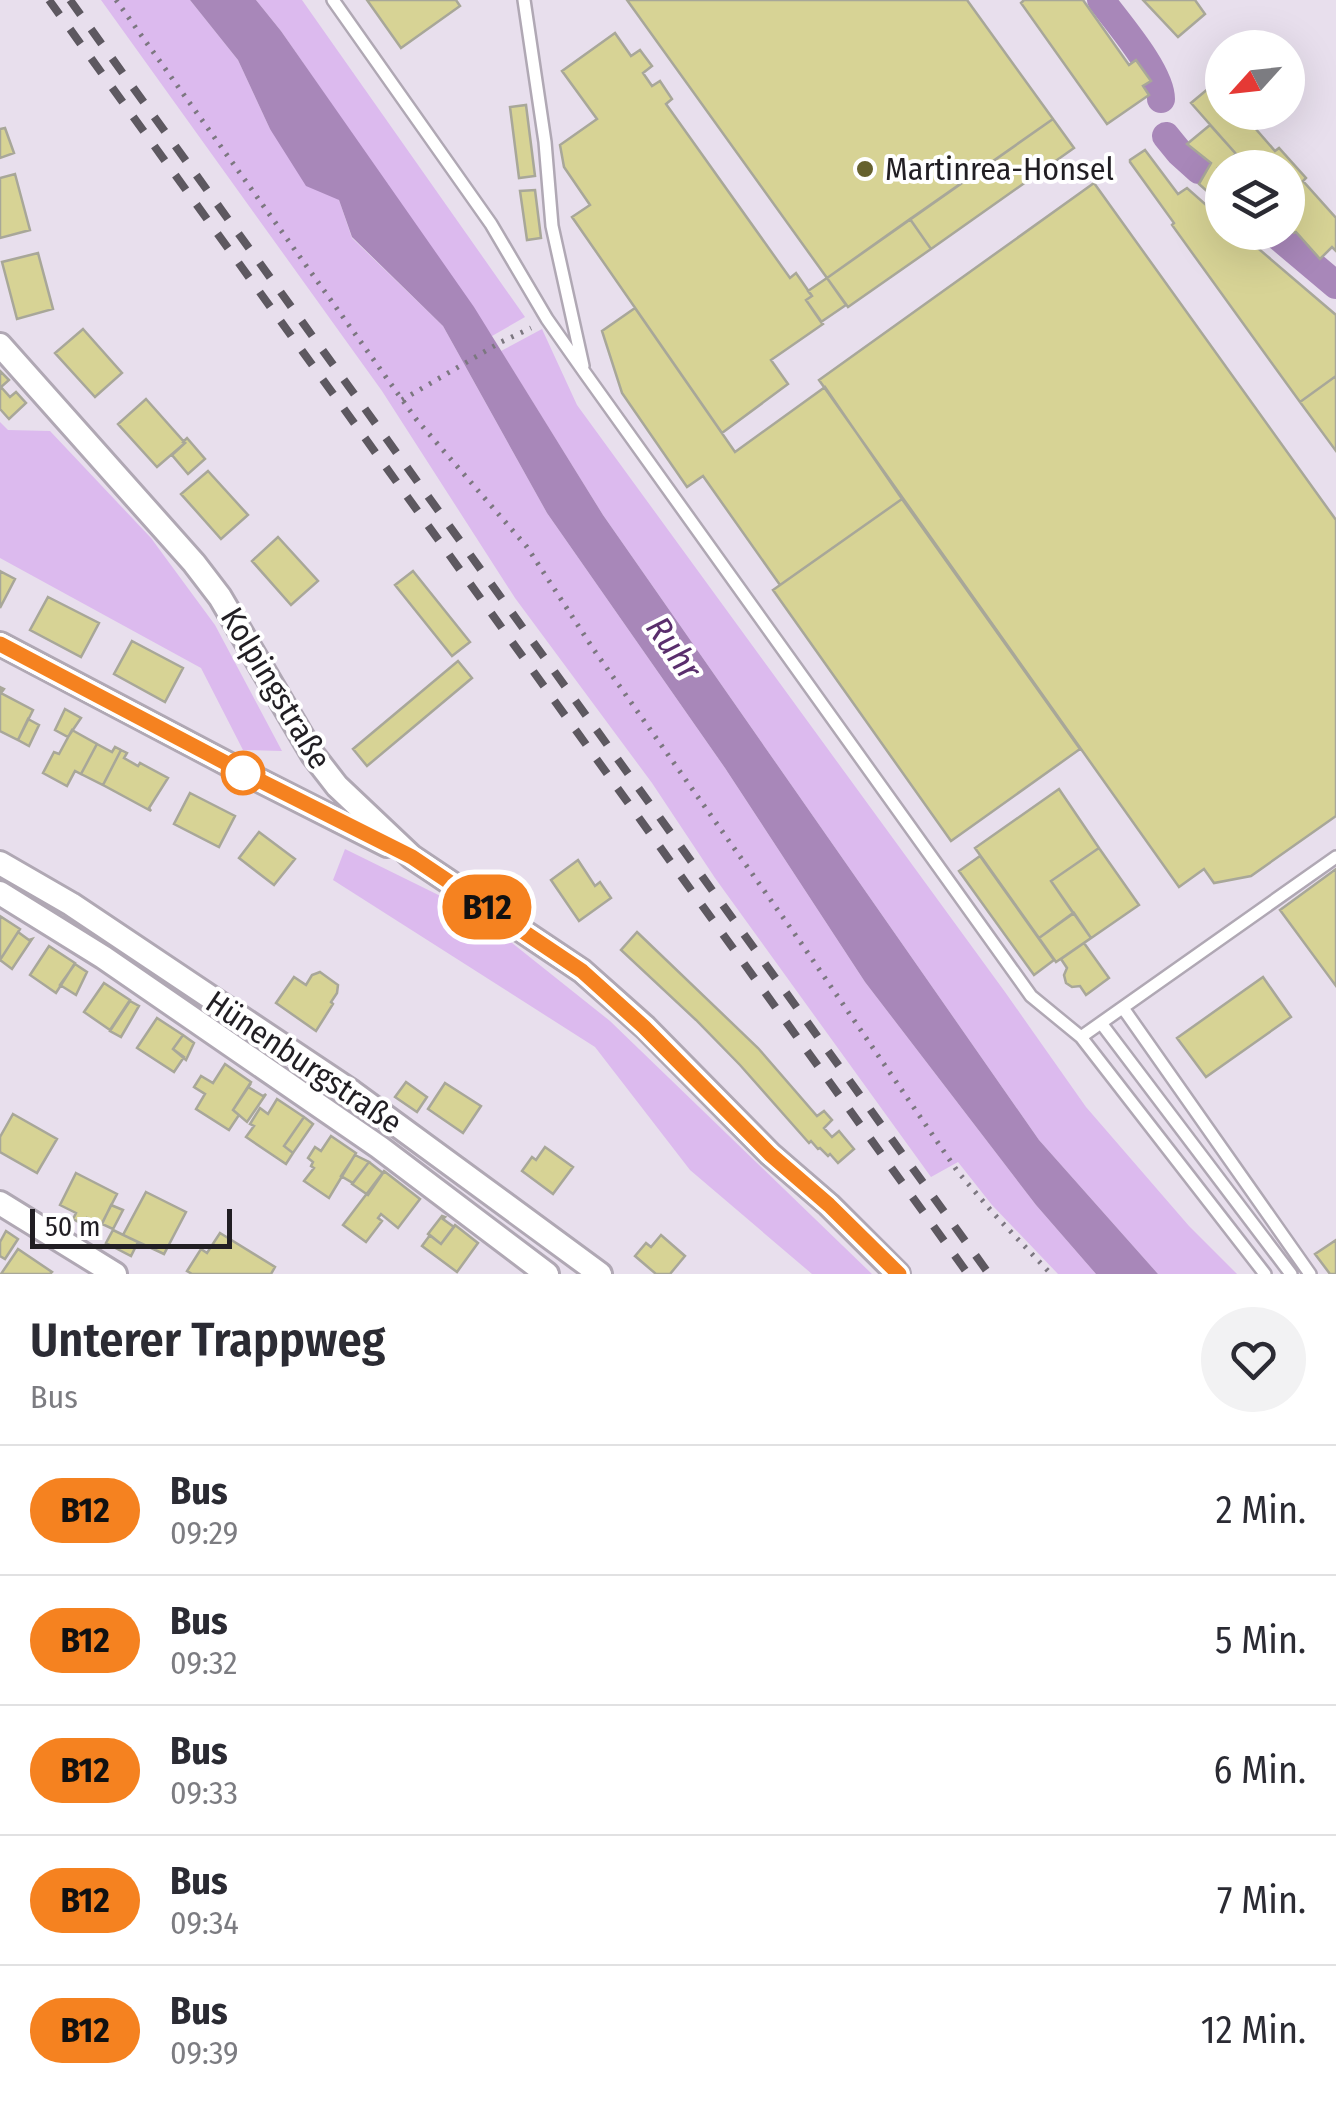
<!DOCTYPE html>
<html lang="de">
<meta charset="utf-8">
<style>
body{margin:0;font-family:"Fira Sans Condensed",sans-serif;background:#f2f2f3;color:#2b2b33;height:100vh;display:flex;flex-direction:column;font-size:38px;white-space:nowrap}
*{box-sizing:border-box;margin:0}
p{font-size:32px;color:#7c7c81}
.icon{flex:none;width:55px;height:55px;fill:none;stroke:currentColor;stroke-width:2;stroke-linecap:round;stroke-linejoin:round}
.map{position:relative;height:1274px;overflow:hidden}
.details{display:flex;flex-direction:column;background:#fff;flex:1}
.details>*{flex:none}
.badge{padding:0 20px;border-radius:32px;font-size:35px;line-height:65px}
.needle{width:65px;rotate:243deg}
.buttons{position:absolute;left:1205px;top:30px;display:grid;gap:20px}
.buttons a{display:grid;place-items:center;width:100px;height:100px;border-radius:50%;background:#fff;box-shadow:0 10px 40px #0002;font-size:50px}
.scale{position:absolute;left:30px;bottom:25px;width:202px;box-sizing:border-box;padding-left:10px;border:5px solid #211e23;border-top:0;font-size:28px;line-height:35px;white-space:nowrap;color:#211e23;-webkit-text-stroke:8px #fff;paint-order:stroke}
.map>.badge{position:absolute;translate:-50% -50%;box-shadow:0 0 0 5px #fff}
.round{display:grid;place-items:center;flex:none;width:105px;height:105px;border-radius:52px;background:#f2f2f3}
.headline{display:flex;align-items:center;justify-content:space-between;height:170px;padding:0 30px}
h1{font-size:48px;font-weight:600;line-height:75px}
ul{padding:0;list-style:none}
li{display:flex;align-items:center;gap:30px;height:130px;padding:0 30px;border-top:2px solid #e1e1e2}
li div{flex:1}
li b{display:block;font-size:38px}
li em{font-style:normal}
li .badge{min-width:110px;font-weight:700;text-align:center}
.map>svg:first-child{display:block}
.green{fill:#dcbaee}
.water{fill:#a887b9}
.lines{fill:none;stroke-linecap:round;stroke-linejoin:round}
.canal{stroke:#a887b9;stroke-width:28}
.building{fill:#d7d395;stroke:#a8a799;stroke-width:2.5}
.service-casing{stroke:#b0a8b4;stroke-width:16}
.minor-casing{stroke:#b0a8b4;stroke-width:28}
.path{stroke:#7c7780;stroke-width:5;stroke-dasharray:2.5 8;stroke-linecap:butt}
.service{stroke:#fff;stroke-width:11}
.minor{stroke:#fff;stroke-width:22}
.rail{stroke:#5d5860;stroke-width:8;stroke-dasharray:18 18;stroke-linecap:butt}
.line-casing{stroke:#fff;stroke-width:22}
.line{stroke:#f58220;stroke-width:15}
.poi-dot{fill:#65612e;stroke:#fff;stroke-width:4}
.stop-dot{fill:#fff;stroke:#f58220;stroke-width:5}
.labels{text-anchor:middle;stroke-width:8;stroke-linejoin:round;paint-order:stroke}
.poi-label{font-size:32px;fill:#211e23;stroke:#fff;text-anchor:start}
.street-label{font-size:32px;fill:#211e23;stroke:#fff}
.water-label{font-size:35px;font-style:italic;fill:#592e6c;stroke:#fff}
</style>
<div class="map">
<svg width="1336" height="1274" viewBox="0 0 1336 1274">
<rect width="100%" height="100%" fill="#e8dfed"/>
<path class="green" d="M 101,0 L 190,0 L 238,60 L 270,129 L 339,200 L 352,238 L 443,326 L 547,513 L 725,768 L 865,982 L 1036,1205 L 1096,1274 L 1058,1274 L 992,1205 L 958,1162 L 931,1177 L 715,878 L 652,783 L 515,598 L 382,391 Z
M 256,0 L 302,0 L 525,317 L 492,336 L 281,31 Z
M 542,329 L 577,405 L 1005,992 L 1086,1107 L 1189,1226 L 1237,1274 L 1158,1274 L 1039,1140 L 603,515 L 501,351 Z
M 0,422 L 8,430 L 50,431 L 151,538 L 215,625 L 282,751 L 243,750 L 201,668 L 0,558 Z
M 345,849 L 473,912 L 610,1021 L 872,1274 L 812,1274 L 690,1170 L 595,1047 L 333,880 Z"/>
<path class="water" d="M 190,0 L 256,0 L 281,31 L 474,307 L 603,515 L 1039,1140 L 1158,1274 L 1096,1274 L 1036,1205 L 865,982 L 725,768 L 547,513 L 443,326 L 352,237 L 339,200 L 306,186 L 270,129 L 238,60 Z"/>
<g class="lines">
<path class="canal" d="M 1101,0 C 1118,23 1161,72 1161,99
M 1166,136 L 1179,152 L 1199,170
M 1273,232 L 1336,285"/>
</g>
<path class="building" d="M 367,0 L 456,0 L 460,6 L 401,48 Z
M 627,0 L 967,0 L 1053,119 L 827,278 Z
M 1024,0 L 1083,0 L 1129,65 L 1136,60 L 1151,81 L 1143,86 L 1149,95 L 1107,124 L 1021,3 Z
M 1143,0 L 1195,0 L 1205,14 L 1178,37 Z
M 615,33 L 631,56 L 640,50 L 652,66 L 643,73 L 652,86 L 660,81 L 672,99 L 666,104 L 790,278 L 796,273 L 812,296 L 806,300 L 823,324 L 771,360 L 788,384 L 722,433 L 572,217 L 590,205 L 564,167 L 560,145 L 597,119 L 562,71 Z
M 1215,83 L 1222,92 L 1222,112 L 1241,112 L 1275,151 L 1279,148 L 1306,178 L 1303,181 L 1336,218 L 1336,251 L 1332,247 L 1320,259 L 1296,232 L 1294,233 L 1288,226 L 1288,168 L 1234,168 L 1228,161 L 1236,154 L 1191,103 Z
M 526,105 L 535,176 L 519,178 L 510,107 Z
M 1053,119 L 1074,148 L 931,249 L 910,219 Z
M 1210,125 L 1236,154 L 1218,168 L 1221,170 L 1209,193 L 1199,184 L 1211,163 L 1187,144 Z
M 5,128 L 14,153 L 0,158 L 0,129 Z
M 1145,150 L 1178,194 L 1187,188 L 1222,219 L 1222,232 L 1239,232 L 1336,315 L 1336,376 L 1300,402 L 1172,225 L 1174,223 L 1130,162 L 1130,160 Z
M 15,174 L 30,230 L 0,238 L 0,178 Z
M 1094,183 L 1336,520 L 1336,816 L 1251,876 L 1214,883 L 1204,869 L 1179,887 L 819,380 Z
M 535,190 L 541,238 L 527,240 L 520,191 Z
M 910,219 L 931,249 L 848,307 L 827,278 Z
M 38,253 L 53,309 L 17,319 L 2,262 Z
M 827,278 L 846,305 L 821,322 L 806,300 L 812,296 L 808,291 Z
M 635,308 L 735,452 L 825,387 L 902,499 L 780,585 L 703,476 L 687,487 L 622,393 L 602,331 Z
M 83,329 L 122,373 L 95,397 L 55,353 Z
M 0,371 L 9,380 L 1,387 L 10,397 L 16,392 L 26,403 L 9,419 L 0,409 Z
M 1336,376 L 1336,451 L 1300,402 Z
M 146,399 L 185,443 L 157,467 L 118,424 Z
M 187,438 L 205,459 L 188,474 L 172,455 L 185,443 L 183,442 Z
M 208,471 L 248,515 L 221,539 L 181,494 Z
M 902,499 L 1080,749 L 951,841 L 773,590 Z
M 278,537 L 318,581 L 291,605 L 252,561 Z
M 0,571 L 15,579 L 0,608 Z
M 413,571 L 470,642 L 452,656 L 395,585 Z
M 48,597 L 99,623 L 81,657 L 30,630 Z
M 132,641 L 183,668 L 165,702 L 114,674 Z
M 458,661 L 472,678 L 367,766 L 353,749 Z
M 0,687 L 4,689 L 1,693 L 33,710 L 18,740 L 0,731 Z
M 65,709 L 81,718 L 68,737 L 55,730 Z
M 28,719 L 39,725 L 29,746 L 18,740 Z
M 72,730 L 97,744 L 81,774 L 75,771 L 67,786 L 43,773 L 54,752 L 59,754 Z
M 97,744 L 112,752 L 115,747 L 121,750 L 103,785 L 81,774 Z
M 121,750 L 127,753 L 124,758 L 138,766 L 140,763 L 168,778 L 149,808 L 151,811 L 103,785 Z
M 1059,789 L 1099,848 L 1051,881 L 1073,913 L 1039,938 L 975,848 Z
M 190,793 L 235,816 L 219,847 L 174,824 Z
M 259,832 L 295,859 L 274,885 L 239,858 Z
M 1099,848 L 1139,905 L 1084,943 L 1091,938 L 1051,881 Z
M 980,856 L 1054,960 L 1034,975 L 959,871 Z
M 578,860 L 595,886 L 600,882 L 611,898 L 579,921 L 551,880 Z
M 1336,869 L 1336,986 L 1280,910 Z
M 1074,913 L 1091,938 L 1056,962 L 1039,938 Z
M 0,916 L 20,929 L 0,960 Z
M 18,932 L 29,940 L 32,939 L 12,969 L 0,960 Z
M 637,932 L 758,1048 L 817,1116 L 824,1111 L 832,1120 L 824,1128 L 832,1137 L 839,1131 L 854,1149 L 838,1163 L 830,1154 L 828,1156 L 820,1148 L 818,1149 L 811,1141 L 809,1143 L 740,1065 L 696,1020 L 621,950 Z
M 1084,943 L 1109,978 L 1086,995 L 1080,986 L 1072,987 L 1066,983 L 1064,975 L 1067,968 L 1061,959 Z
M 49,946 L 75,963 L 56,993 L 30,975 Z
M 75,964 L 87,972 L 76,995 L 60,985 Z
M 320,972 L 338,985 L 337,993 L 331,1002 L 333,1004 L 316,1031 L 276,1003 L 294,977 L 306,985 L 312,975 Z
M 1263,977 L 1291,1017 L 1206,1077 L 1177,1038 Z
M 104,983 L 130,1000 L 110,1030 L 84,1012 Z
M 130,1001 L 139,1006 L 121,1037 L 110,1031 Z
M 157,1018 L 183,1035 L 173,1049 L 184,1057 L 174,1072 L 137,1048 Z
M 183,1035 L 194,1043 L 186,1060 L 173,1049 Z
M 225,1064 L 251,1082 L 233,1110 L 239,1115 L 229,1130 L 196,1109 L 205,1094 L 194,1087 L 201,1076 L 213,1083 Z
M 406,1082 L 427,1097 L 417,1112 L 395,1097 Z
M 251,1083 L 248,1087 L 263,1096 L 266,1094 L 247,1122 L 233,1110 Z
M 445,1083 L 481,1106 L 463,1133 L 428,1109 Z
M 277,1099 L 304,1117 L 284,1146 L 293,1153 L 286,1164 L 246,1137 L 254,1126 L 250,1124 L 260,1108 L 268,1114 Z
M 13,1114 L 57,1139 L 37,1173 L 0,1152 L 0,1137 Z
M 304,1117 L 313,1124 L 293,1153 L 284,1146 Z
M 331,1136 L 356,1153 L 329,1198 L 304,1181 L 314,1168 L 311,1166 L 313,1162 L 308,1158 L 315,1147 L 321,1151 Z
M 545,1147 L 573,1167 L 553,1194 L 522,1171 L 532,1157 L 536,1160 Z
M 355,1155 L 369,1162 L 353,1183 L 341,1176 Z
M 369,1162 L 383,1173 L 368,1195 L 352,1184 Z
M 384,1171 L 420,1199 L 398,1228 L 381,1214 L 378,1218 L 382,1221 L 366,1242 L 343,1225 Z
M 76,1173 L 117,1194 L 101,1225 L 87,1218 L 84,1225 L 73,1219 L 76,1213 L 60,1205 Z
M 146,1192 L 186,1212 L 164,1254 L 123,1235 Z
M 111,1205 L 123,1210 L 113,1229 L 102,1224 Z
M 442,1216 L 445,1217 L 443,1219 L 454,1227 L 441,1244 L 428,1234 Z
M 455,1225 L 478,1243 L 457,1272 L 422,1246 L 430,1235 L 441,1244 Z
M 113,1230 L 138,1242 L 131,1256 L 106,1243 Z
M 6,1231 L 18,1239 L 5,1259 L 0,1256 L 0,1242 Z
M 220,1233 L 275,1267 L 271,1274 L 192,1274 L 187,1271 L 201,1249 L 207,1253 Z
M 661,1235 L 685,1256 L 670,1274 L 656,1274 L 635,1256 L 646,1243 L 651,1247 Z
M 1336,1240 L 1336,1274 L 1330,1274 L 1315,1254 Z
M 18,1249 L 52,1272 L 50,1274 L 1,1274 Z"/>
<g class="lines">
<g class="service-casing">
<path id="service" d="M 333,0 L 491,224 L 547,319 L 585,373 L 1031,996 L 1081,1037
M 524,0 L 545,142 L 552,226 L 583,366
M 1123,1008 L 1310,1274
M 1101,1023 L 1291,1274
M 1265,1274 L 1081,1037 L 1336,857"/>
</g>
<g class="minor-casing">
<path id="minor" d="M 0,345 L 194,563 L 220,597 L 313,755 L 337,786 L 412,857 L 582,971 L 645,1027 L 770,1154 L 829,1205 L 898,1274
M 0,644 L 243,772 L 387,845
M 0,863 L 71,904 L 352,1092 L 600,1274
M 0,893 L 103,957 L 379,1147 L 547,1274
M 0,1203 L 115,1274"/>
</g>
<path class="path" d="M 116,0 L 416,419 L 527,547 L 594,650 L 799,940 L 958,1172 L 994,1214 L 1051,1274
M 402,400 L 501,342 L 531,328"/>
<use href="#service" class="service"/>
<use href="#minor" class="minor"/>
<path class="rail" d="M 49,0 L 968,1274
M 70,0 L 989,1274"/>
</g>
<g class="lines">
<g class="line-casing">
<path id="line" d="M 0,644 L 243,772 L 412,857 L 582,971 L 644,1027 L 770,1154 L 829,1205 L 899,1274"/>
</g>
<use href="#line" class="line"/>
</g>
<circle class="poi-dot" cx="865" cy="169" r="10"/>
<circle class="stop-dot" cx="243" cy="773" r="20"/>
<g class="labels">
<g class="poi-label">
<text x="885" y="180">Martinrea-Honsel</text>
</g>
<g class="street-label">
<text transform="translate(276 688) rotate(59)" y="11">Kolpingstraße</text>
<text transform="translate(304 1062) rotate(34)" y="11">Hünenburgstraße</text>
</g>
<g class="water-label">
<text transform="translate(674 648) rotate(55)" y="12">Ruhr</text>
</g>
</g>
</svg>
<div class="buttons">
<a><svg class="needle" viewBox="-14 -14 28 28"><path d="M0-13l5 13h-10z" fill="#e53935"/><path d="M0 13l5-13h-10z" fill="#7c7c81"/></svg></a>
<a><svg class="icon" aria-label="layers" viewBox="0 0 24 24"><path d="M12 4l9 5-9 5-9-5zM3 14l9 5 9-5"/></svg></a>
</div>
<div class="scale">50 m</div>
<b class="badge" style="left:487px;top:907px;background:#f58220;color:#111">B12</b>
</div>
<section class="details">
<div class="headline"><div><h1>Unterer Trappweg</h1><p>Bus</p></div><a class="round"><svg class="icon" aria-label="heart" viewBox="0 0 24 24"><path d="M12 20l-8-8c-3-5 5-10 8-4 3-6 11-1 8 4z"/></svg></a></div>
<ul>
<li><span class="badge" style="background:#f58220;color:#111">B12</span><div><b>Bus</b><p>09:29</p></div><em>2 Min.</em></li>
<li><span class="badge" style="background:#f58220;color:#111">B12</span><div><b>Bus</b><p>09:32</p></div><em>5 Min.</em></li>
<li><span class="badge" style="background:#f58220;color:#111">B12</span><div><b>Bus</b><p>09:33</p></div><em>6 Min.</em></li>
<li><span class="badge" style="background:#f58220;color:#111">B12</span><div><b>Bus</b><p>09:34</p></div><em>7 Min.</em></li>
<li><span class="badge" style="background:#f58220;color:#111">B12</span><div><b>Bus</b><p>09:39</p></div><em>12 Min.</em></li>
</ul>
</section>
